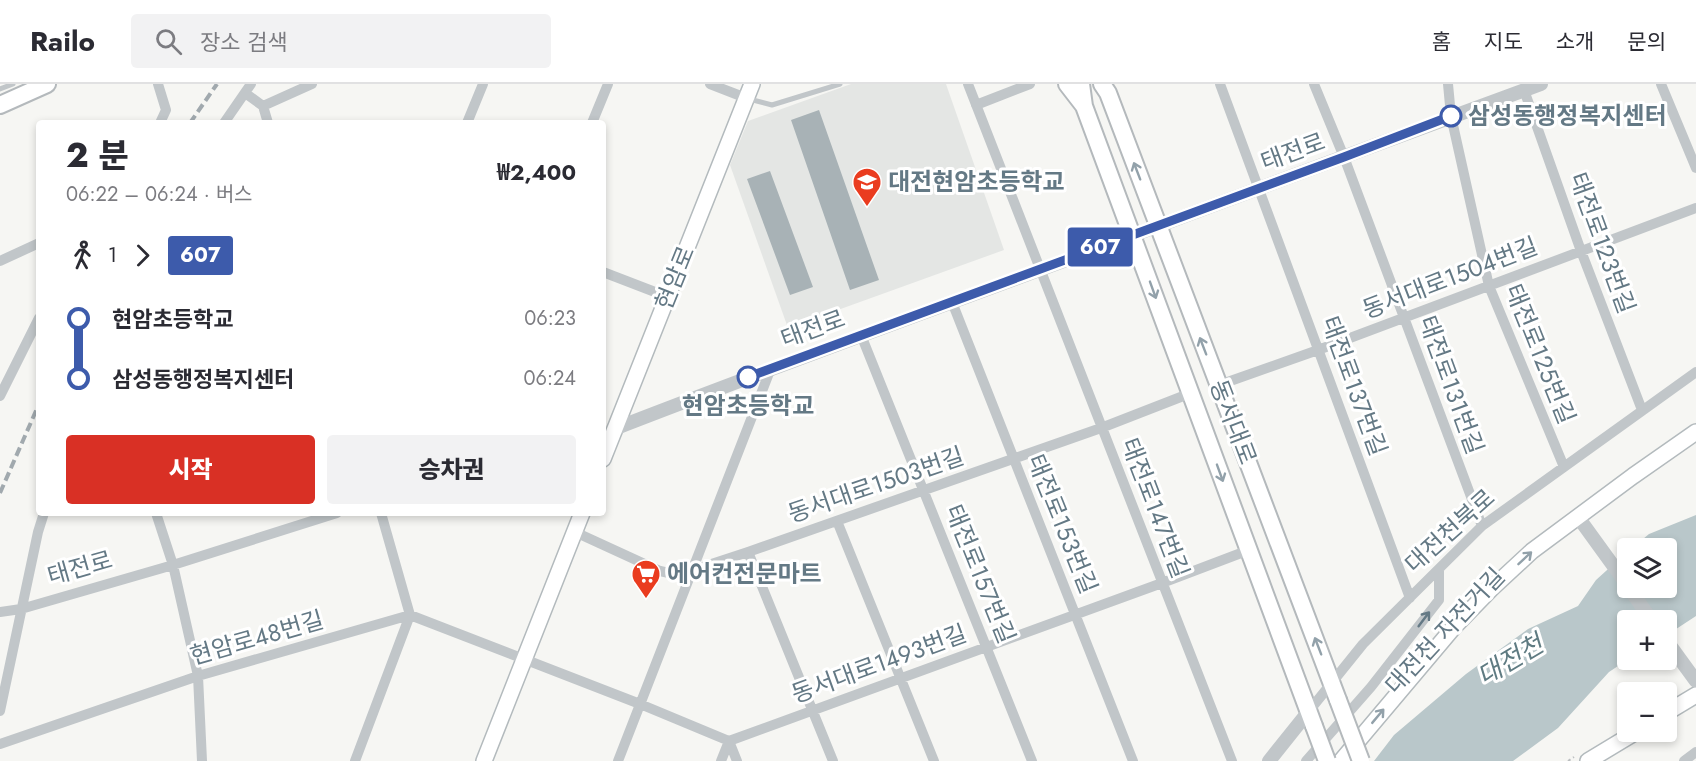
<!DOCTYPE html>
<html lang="ko">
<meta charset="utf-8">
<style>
body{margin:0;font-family:Jost,"Noto Sans KR",sans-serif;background:#f2f2f3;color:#2b2b33;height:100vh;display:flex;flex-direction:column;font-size:22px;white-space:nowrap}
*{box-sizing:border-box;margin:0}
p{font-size:20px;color:#7c7c81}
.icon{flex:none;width:33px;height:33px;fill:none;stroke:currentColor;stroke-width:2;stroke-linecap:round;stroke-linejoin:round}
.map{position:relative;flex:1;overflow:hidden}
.details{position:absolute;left:36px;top:36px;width:570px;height:396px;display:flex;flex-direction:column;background:#fff;border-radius:6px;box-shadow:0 3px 9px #0003}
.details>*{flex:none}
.badge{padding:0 12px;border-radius:4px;font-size:21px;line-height:39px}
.fabs{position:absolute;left:1617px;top:454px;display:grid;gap:12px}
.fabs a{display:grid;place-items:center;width:60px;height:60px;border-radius:6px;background:#fff;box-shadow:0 3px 9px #0003;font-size:30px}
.map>.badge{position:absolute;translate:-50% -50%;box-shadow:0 0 0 3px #fff}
.legs{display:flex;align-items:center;gap:9px;height:66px;padding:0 30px;font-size:20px}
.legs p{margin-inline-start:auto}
.headline{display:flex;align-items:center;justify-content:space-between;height:102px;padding:0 30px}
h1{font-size:33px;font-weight:800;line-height:45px}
.button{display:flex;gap:12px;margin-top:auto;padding:12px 30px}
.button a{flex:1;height:69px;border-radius:6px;background:#d93025;color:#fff;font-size:24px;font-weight:800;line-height:69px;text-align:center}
.button a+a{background:#f2f2f3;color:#2b2b33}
ul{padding:0 30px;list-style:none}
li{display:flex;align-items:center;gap:21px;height:60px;font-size:22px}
li i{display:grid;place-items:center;width:9px;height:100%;margin:0 8px;background:currentColor}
li i::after{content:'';width:15px;height:15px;margin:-8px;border:4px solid;border-radius:50%;background:#fff}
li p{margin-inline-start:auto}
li:first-child i{background:linear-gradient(#0000 50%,currentColor 0)}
li:last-child i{background:linear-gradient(currentColor 50%,#0000 0)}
header{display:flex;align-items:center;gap:36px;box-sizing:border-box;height:84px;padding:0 30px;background:#fff;border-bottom:2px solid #e1e1e2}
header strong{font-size:28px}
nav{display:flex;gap:33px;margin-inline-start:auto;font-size:21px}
.search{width:420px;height:54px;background:#f2f2f3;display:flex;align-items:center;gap:15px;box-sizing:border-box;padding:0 21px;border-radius:6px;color:#7c7c81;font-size:22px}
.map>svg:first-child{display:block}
.built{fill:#e4e6e4}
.water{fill:#b9c7ca}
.building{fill:#a8b2b6}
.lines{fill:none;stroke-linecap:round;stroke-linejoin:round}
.secondary-casing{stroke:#b3babd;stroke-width:18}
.primary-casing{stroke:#b4b9bc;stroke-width:20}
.path{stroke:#bbbec0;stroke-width:2;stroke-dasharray:3 3;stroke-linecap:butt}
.service{stroke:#c1c6c9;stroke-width:5}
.minor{stroke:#c1c6c9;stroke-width:10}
.tertiary{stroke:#c1c6c9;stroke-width:14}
.secondary{stroke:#fff;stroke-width:15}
.primary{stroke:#fff;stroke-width:16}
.rail{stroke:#a1a9ae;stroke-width:4;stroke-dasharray:9 4.5;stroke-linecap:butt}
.primary-bridge-casing{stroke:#b4b9bc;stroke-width:20;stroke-linecap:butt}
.primary-bridge{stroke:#fff;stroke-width:16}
.oneway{stroke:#92a1aa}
.oneway2{stroke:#647985}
.line-1-casing{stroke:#fff;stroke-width:14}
.line-1{stroke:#3d5bab;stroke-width:9}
.stop-1-dot{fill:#fff;stroke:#3d5bab;stroke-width:3}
.labels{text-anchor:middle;stroke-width:6;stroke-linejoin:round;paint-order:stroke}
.stop-label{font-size:24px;font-weight:bold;fill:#647985;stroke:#fff;text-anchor:start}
.street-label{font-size:24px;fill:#647985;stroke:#fff}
.poi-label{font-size:24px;font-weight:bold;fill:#647985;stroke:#fff;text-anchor:start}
.water-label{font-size:26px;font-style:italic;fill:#5f7b82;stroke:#fff}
</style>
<header>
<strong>Railo</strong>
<div class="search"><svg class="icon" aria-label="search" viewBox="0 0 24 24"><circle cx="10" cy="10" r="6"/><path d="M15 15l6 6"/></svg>장소 검색</div>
<nav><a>홈</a><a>지도</a><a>소개</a><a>문의</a></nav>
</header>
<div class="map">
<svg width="1696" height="677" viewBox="0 0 1696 677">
<rect width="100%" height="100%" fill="#f6f6f3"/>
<path class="built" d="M 851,0 L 946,0 L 1004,166 L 788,244 L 730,81 L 748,37 Z"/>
<path class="water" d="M 1696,431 L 1696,532 L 1667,551 L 1666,537 L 1628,537 L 1627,576 L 1609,588 L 1558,644 L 1513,677 L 1374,677 L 1394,651 L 1466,590 L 1528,545 L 1578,522 L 1596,496 L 1627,468 L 1628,504 L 1666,504 L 1666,465 L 1631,465 L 1649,450 Z"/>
<path class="building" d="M 819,26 L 879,196 L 850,206 L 791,36 Z
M 770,87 L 813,203 L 790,211 L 747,95 Z"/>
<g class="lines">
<g class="secondary-casing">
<path id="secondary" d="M 603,375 L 752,0
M 1666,629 L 1696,611
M 484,677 L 582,429
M 1341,677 L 1454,543 L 1491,505 L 1532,467 L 1633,392 L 1696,348
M 1588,677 L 1636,648"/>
</g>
<g class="primary-casing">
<path id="primary" d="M 1067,0 L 1084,22
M 1081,0 L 1084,22 L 1314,642
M 1102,0 L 1108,9 L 1338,616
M 0,21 L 47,0"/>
</g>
<path class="path" d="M 1568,677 L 1574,673"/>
<path class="service" d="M 0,5 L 13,0
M 749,15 L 772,21 L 840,0"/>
<path class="minor" d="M 158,0 L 166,26 L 160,39
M 710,0 L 746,14
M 968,0 L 1232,677
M 1220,0 L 1410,514
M 1314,0 L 1344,73 L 1482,442
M 1448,0 L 1451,32 L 1489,202 L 1564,383
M 1661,0 L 1696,84
M 1524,6 L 1581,167 L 1642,326
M 245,9 L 263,22 L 268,39
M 976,21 L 1030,0
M 263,22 L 312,0
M 224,39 L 251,0
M 467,39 L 483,0
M 592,39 L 608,0
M 0,177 L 39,159
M 603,188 L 668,213
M 952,218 L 1133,677
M 861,251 L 1032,677
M 1219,301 L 1318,266 L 1696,124
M 0,312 L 39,234
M 156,429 L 173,481 L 198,592 L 202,677
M 837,437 L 934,677
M 575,448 L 660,487 L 678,491 L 748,468 L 1101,344 L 1191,309
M 748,468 L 833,677
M 0,528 L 21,525 L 173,481 L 337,429
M 0,627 L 38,448 L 44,429
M 1309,627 L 1363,560 L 1482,442 L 1696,288
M 729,657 L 737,677
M 0,660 L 198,592 L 410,531 L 640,620 L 729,657 L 1162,499 L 1249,466
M 355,677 L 410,531 L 381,429
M 618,677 L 771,284
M 721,677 L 729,657
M 1306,677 L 1371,603 L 1439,516 L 1439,486
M 1684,677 L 1696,668"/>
<path class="tertiary" d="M 614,345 C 786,278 959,216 1131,152 C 1268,101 1404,50 1541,0
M 1578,433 L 1628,502
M 1629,504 L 1652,537
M 1666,556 L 1696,597
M 1269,677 L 1309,627"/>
<use href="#secondary" class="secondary"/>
<use href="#primary" class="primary"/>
<path class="rail" d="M 190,39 L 217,0
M 0,409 L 39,320"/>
<g class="primary-bridge-casing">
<path id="primary-bridge" d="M 1338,616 L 1361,677
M 1314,642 L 1327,677"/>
</g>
<use href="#primary-bridge" class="primary-bridge"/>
</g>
<defs><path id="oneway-shaft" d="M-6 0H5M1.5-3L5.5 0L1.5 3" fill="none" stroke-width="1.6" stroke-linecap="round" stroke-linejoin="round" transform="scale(1.5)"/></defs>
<g class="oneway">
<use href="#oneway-shaft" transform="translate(1137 87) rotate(-111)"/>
<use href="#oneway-shaft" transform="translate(1153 206) rotate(70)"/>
<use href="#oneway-shaft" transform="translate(1203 262) rotate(-111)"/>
<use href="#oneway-shaft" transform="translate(1220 389) rotate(70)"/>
<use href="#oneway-shaft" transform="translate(1525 474) rotate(-43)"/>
<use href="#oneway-shaft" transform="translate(1318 562) rotate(-111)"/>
<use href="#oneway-shaft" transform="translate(1378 632) rotate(-50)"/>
</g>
<use class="oneway2" href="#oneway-shaft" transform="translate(1424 535) rotate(-53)"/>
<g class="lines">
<g class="line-1-casing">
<path id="line-1" d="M 748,293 L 1344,73 L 1451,32"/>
</g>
<use href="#line-1" class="line-1"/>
</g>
<defs>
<g id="school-pin" transform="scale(1.5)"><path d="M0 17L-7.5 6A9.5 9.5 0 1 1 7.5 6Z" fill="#ea3c1f" stroke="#fff"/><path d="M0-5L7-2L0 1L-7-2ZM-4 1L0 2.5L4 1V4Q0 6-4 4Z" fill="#fff"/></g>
<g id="supermarket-pin" transform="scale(1.5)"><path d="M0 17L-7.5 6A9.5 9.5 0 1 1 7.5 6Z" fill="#ea3c1f" stroke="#fff"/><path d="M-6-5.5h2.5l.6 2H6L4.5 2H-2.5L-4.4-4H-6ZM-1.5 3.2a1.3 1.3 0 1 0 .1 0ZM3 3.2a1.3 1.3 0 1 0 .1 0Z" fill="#fff"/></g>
</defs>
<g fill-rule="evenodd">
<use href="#school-pin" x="867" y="98"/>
<use href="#supermarket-pin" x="646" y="490"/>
</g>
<g class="stop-1-dot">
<circle cx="1451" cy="32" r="10"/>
<circle cx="748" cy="293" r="10"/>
</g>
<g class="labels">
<g class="stop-label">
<text x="1468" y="40">삼성동행정복지센터</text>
<text x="748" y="330" text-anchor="middle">현암초등학교</text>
</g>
<g class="street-label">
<text transform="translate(1293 68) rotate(-20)" y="8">태전로</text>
<text transform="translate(1602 159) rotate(70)" y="8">태전로123번길</text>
<text transform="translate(675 194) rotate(-68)" y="8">현암로</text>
<text transform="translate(1450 194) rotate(-21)" y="8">동서대로1504번길</text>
<text transform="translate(813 245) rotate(-20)" y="8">태전로</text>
<text transform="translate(1540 270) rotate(68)" y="8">태전로125번길</text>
<text transform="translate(1451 301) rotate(70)" y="8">태전로131번길</text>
<text transform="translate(1354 302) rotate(70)" y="8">태전로137번길</text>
<text transform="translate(1233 338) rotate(69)" y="8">동서대로</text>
<text transform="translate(876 401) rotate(-19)" y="8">동서대로1503번길</text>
<text transform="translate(1155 424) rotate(69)" y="8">태전로147번길</text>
<text transform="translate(1062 440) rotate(68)" y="8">태전로153번길</text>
<text transform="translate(1450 447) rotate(-42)" y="8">대전천북로</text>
<text transform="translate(80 484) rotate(-16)" y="8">태전로</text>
<text transform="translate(980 490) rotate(68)" y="8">태전로157번길</text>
<text transform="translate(1445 547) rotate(-47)" y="8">대전천 자전거길</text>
<text transform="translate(257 554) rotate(-16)" y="8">현암로48번길</text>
<text transform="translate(879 580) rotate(-20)" y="8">동서대로1493번길</text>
</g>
<g class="poi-label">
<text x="888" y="106">대전현암초등학교</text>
<text x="667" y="498">에어컨전문마트</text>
</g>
<g class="water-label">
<text transform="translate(1510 576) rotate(-31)" y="9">대전천</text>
</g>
</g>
</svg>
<div class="fabs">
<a><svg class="icon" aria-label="layers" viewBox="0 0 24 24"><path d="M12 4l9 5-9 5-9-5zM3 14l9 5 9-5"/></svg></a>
<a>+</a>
<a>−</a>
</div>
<b class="badge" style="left:1100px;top:163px;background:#3d5bab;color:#fff">607</b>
<section class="details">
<div class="headline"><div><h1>2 분</h1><p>06:22 – 06:24 · 버스</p></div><b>₩2,400</b></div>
<div class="legs"><svg class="icon" aria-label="walk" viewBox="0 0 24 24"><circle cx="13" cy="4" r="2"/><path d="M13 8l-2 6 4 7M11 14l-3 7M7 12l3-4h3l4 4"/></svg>1<svg class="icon" aria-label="forward" viewBox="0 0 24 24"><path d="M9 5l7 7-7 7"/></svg><b class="badge" style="background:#3d5bab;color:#fff">607</b></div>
<ul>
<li><i style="color:#3d5bab"></i><b>현암초등학교</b><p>06:23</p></li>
<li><i style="color:#3d5bab"></i><b>삼성동행정복지센터</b><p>06:24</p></li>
</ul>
<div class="button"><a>시작</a><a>승차권</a></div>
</section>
</div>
